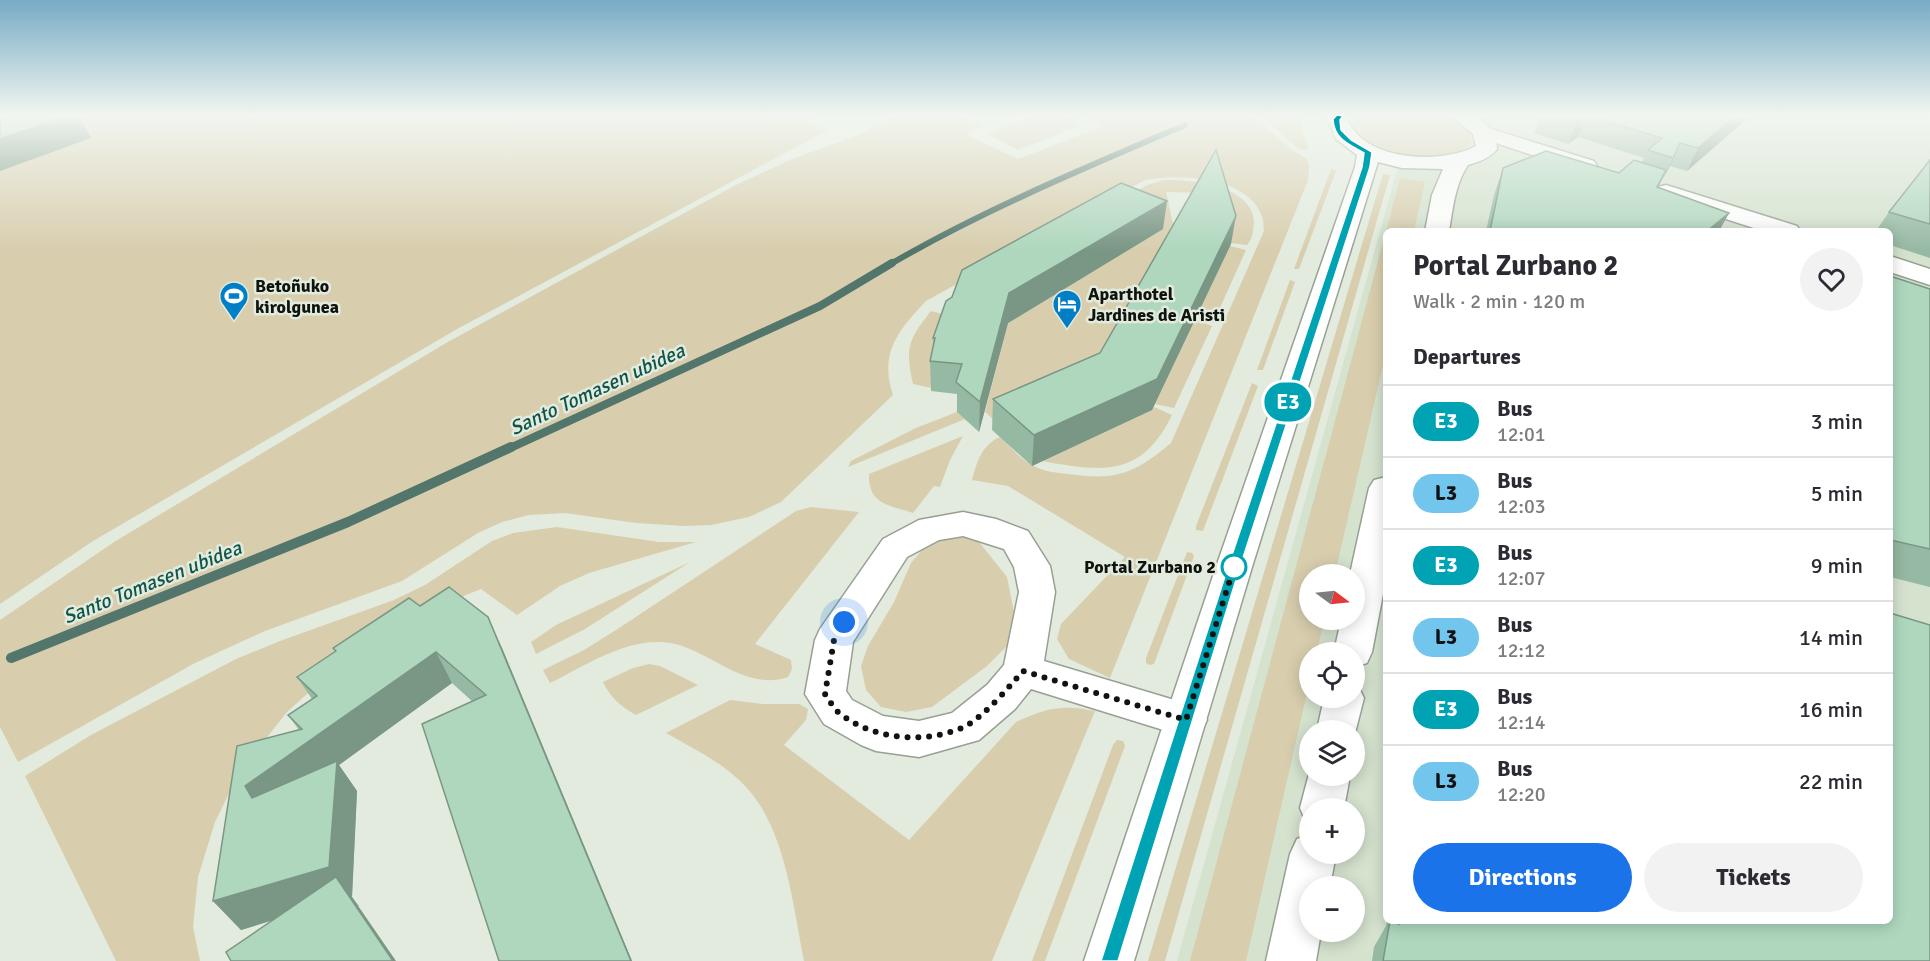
<!DOCTYPE html>
<meta charset="utf-8">
<style>
body{margin:0;font-family:Signika,sans-serif;background:#f2f2f3;color:#2b2b33;height:100vh;display:flex;flex-direction:column;font-size:22px;white-space:nowrap}
*{box-sizing:border-box;margin:0}
p{font-size:20px;color:#7c7c81}
.icon{flex:none;width:33px;height:33px;fill:none;stroke:currentColor;stroke-width:2;stroke-linecap:round;stroke-linejoin:round}
.map{position:relative;flex:1;overflow:hidden}
.drawer{position:absolute;left:1383px;top:228px;width:510px;height:696px;display:flex;flex-direction:column;background:#fff;border-radius:9px;box-shadow:0 3px 15px #0003}
.drawer>*{flex:none}
.badge{padding:0 12px;border-radius:20px;font-size:21px;line-height:39px}
.needle{width:39px;rotate:105deg}
.fabs{position:absolute;left:1299px;top:564px;display:grid;gap:12px}
.fabs a{display:grid;place-items:center;width:66px;height:66px;border-radius:50%;background:#fff;box-shadow:0 3px 15px #0003;font-size:30px}
.you{position:absolute;width:30px;height:30px;margin:-15px;border:4px solid #fff;border-radius:50%;background:#1a73e8;box-shadow:0 0 0 9px #1a73e833}
.map>.badge{position:absolute;translate:-50% -50%;box-shadow:0 0 0 3px #fff}
h2{padding:0 30px;font-size:22px;line-height:54px}
.round{display:grid;place-items:center;flex:none;width:63px;height:63px;border-radius:32px;background:#f2f2f3}
.overview{display:flex;align-items:center;justify-content:space-between;height:102px;padding:0 30px}
h1{font-size:28px;font-weight:700;line-height:45px}
.button{display:flex;gap:12px;margin-top:auto;padding:12px 30px}
.button a{flex:1;height:69px;border-radius:36px;background:#1a73e8;color:#fff;font-size:24px;font-weight:700;line-height:69px;text-align:center}
.button a+a{background:#f2f2f3;color:#2b2b33}
ul{padding:0;list-style:none}
li{display:flex;align-items:center;gap:18px;height:72px;padding:0 30px;border-top:2px solid #e1e1e2}
li div{flex:1}
li b{display:block;font-size:22px}
li em{font-style:normal}
li .badge{min-width:66px;font-weight:700;text-align:center}
.map>svg:first-child{display:block}
.built{fill:#d4e2ce;fill-rule:evenodd}
.green{fill:#d8ceae}
.lines{fill:none;stroke-linecap:round;stroke-linejoin:round}
.stream-far2{stroke:#52756c;stroke-width:6}
.stream-far1{stroke:#52756c;stroke-width:8}
.stream{stroke:#52756c;stroke-width:10}
.minor-casing{stroke:#97a093;stroke-width:3}
.major-casing{stroke:#97a093;stroke-width:3}
.minor{fill:#fff;fill-rule:evenodd}
.major{fill:#fff;fill-rule:evenodd}
.wall{fill:#96b9a3}
.shaded-wall{fill:#7a9685}
.building{fill:#afd7be;stroke:#7a9685;stroke-width:1.5}
.line{fill:#00a3b4;stroke:#fff;stroke-width:1.5}
.walk{stroke:#10140f;stroke-width:6;stroke-dasharray:0 10.8}
.stop-dot{fill:#fff;stroke:#00a3b4;stroke-width:3}
.labels{text-anchor:middle;stroke-width:5;stroke-linejoin:round;paint-order:stroke}
.poi-label{font-size:18px;font-weight:bold;fill:#10140f;stroke:#e2ebde;text-anchor:start}
.stop-label{font-size:18px;font-weight:bold;fill:#10140f;stroke:#e2ebde;text-anchor:end}
.water-label{font-size:20px;font-style:italic;fill:#10554a;stroke:#e2ebde}
</style>
<div class="map">
<svg width="1930" height="961" viewBox="0 0 1930 961">
<rect width="100%" height="100%" fill="#e2ebde"/>
<path class="built" d="M 1412,116 L 1930,116 L 1930,961 L 1177,961 ZM 1386,231 L 1890,231 L 1890,921 L 1386,921 ZM 1310,574 L 1354,574 L 1354,620 L 1310,620 ZM 1310,652 L 1354,652 L 1354,698 L 1310,698 ZM 1310,730 L 1354,730 L 1354,776 L 1310,776 ZM 1310,808 L 1354,808 L 1354,854 L 1310,854 ZM 1310,886 L 1354,886 L 1354,932 L 1310,932 Z"/>
<path class="green" d="M 0,116 L 816,116 L 807,122 L 828,130 L 459,328 L 93,541 L 0,604 Z
M 891,116 L 963,116 L 984,126 L 965,134 L 1018,159 L 1104,126 L 1085,116 L 1253,116 L 1291,149 L 1307,159 L 1309,166 L 1308,180 L 1110,678 L 1069,659 L 1057,639 L 1061,624 L 1125,557 L 1008,486 L 972,480 C 977,461 982,445 1000,437 C 1010,446 1020,459 1032,465 C 1041,471 1057,473 1068,474 C 1116,481 1134,474 1171,443 L 1264,231 C 1263,226 1264,221 1262,217 C 1251,177 1177,173 1145,180 L 926,301 C 898,331 879,353 893,395 L 781,502 L 749,517 L 711,525 L 685,526 L 636,523 L 565,513 L 529,515 L 502,522 L 478,533 L 402,581 L 265,631 L 195,663 L 18,762 L 0,727 L 0,620 L 114,542 L 446,343 L 732,187 L 792,159 L 859,135 Z
M 1035,116 L 1067,116 L 1084,124 L 1018,150 L 987,134 Z
M 1261,116 L 1303,116 L 1301,126 L 1309,149 L 1303,150 L 1296,147 Z
M 1357,116 L 1446,116 L 1461,124 L 1470,132 L 1472,140 C 1454,172 1367,155 1352,126 Z
M 1331,169 L 1336,171 L 1299,269 L 1294,269 Z
M 1383,174 L 1390,175 L 1165,961 L 1148,961 Z
M 1400,178 L 1425,182 L 1414,231 L 1386,231 Z
M 1164,180 C 1191,179 1255,186 1254,223 C 1253,231 1253,238 1247,245 L 1230,243 L 1216,193 L 1166,192 L 1175,233 L 1099,379 L 1001,426 L 985,412 L 1008,323 L 1048,241 L 1147,185 Z
M 1386,231 L 1386,352 L 1335,574 L 1310,574 L 1310,620 L 1324,620 L 1317,652 L 1310,652 L 1309,684 L 1246,961 L 1190,961 Z
M 1230,246 L 1246,250 L 1215,319 L 1196,317 Z
M 1290,280 L 1295,282 L 1263,370 L 1257,370 Z
M 931,311 L 964,320 L 932,388 L 913,384 C 905,348 908,340 931,311 Z
M 1195,320 L 1212,326 L 1174,408 L 1155,404 Z
M 1252,383 L 1258,386 L 1203,531 L 1196,530 L 1196,526 Z
M 1154,407 L 1172,415 C 1141,478 1103,472 1042,461 L 1148,412 Z
M 957,412 L 965,419 L 848,467 L 851,461 L 916,428 Z
M 963,436 L 950,460 L 940,487 L 934,486 L 913,513 C 889,505 868,505 869,474 Z
M 811,507 L 859,512 L 755,644 L 791,660 L 792,669 L 788,677 C 741,693 706,644 662,642 C 623,640 584,666 550,683 L 543,670 L 584,650 L 616,630 L 796,511 Z
M 557,527 L 659,542 L 696,542 L 589,573 L 560,586 L 517,615 L 481,589 L 451,601 L 336,668 L 287,712 L 240,771 L 215,822 L 198,877 L 193,927 L 200,961 L 116,961 L 25,776 L 91,735 L 236,659 L 280,641 L 394,600 L 425,585 L 492,541 L 513,533 Z
M 958,535 L 979,542 L 1007,577 L 1015,617 L 1008,645 L 987,666 L 932,707 L 906,712 L 881,707 L 866,690 L 861,666 L 868,646 L 894,602 L 911,563 L 922,550 L 941,540 Z
M 1187,552 L 1192,553 L 1194,556 L 1154,664 L 1150,665 L 1146,663 L 1146,658 Z
M 690,562 L 585,629 L 536,654 L 531,642 L 556,625 Z
M 649,664 L 660,666 L 698,685 L 636,715 C 620,706 611,698 603,682 L 633,668 Z
M 730,700 L 763,704 L 799,704 L 808,709 L 806,720 L 784,745 L 909,840 L 1016,722 C 1045,708 1063,704 1095,711 L 992,961 L 804,961 C 793,906 786,830 746,787 C 724,763 694,749 666,733 Z
M 1117,740 L 1123,741 L 1125,746 L 1045,961 L 1032,961 L 1113,745 Z"/>
<g class="lines">
<path class="stream-far2" d="M 889,265 C 981,211 1087,167 1185,125"/>
<path class="stream-far1" d="M 508,449 L 820,306 L 892,263"/>
<path class="stream" d="M 11,658 L 348,522 L 511,447"/>
<g class="minor-casing">
<path id="minor" d="M 1485,127 L 1594,161 L 1597,166 L 1594,171 L 1586,173 L 1478,137 L 1474,133 L 1478,129 Z
M 1666,185 L 1797,226 L 1800,231 L 1763,231 L 1658,197 L 1654,192 L 1658,187 Z
M 1890,256 L 1930,269 L 1930,285 L 1890,272 Z
M 963,512 L 996,519 L 1028,531 L 1050,566 L 1055,592 L 1044,661 L 1201,708 L 1207,720 L 1201,732 L 1186,737 L 1031,689 L 1015,709 L 979,740 L 919,757 L 876,751 L 861,745 L 824,724 L 805,694 L 815,640 L 820,629 L 883,539 L 919,520 ZM 963,536 L 1004,549 L 1014,567 L 1019,592 L 1004,665 L 987,685 L 952,713 L 919,721 L 883,716 L 852,700 L 846,691 L 853,642 L 907,557 L 939,540 Z"/>
</g>
<g class="major-casing">
<path id="major" d="M 1329,116 L 1350,116 L 1348,120 C 1364,161 1441,165 1476,146 L 1473,134 L 1452,116 L 1477,116 L 1495,133 L 1497,149 C 1490,158 1479,162 1468,165 C 1455,184 1453,208 1449,231 L 1425,231 L 1432,195 L 1443,169 L 1402,168 L 1378,162 L 1252,567 L 1134,961 L 1084,961 L 1216,567 L 1355,167 L 1357,155 L 1336,139 L 1327,119 Z
M 1386,477 L 1386,578 L 1372,652 L 1367,663 L 1354,667 L 1354,652 L 1334,652 L 1341,620 L 1354,620 L 1354,574 L 1350,574 L 1369,488 L 1374,480 Z
M 1354,685 L 1358,686 L 1364,698 L 1354,737 L 1354,730 L 1317,730 L 1324,698 L 1354,698 Z
M 1310,770 L 1310,776 L 1350,776 L 1344,808 L 1310,808 L 1310,823 L 1306,822 L 1300,808 Z
M 1310,834 L 1310,854 L 1336,854 L 1330,886 L 1310,886 L 1310,932 L 1321,932 L 1316,961 L 1266,961 L 1290,854 L 1297,839 Z"/>
</g>
<use href="#minor" class="minor"/>
<use href="#major" class="major"/>
</g>
<path class="wall" d="M 1541,116 L 1750,116 L 1687,171 L 1670,166 L 1658,187 L 1729,213 L 1719,231 L 1486,231 L 1494,195 L 1503,168 L 1619,173 L 1642,163 L 1644,158 L 1578,137 L 1568,144 L 1534,133 Z
M 1930,160 L 1930,258 L 1890,245 L 1890,231 L 1876,231 L 1889,212 Z
M 1163,229 L 1008,323 L 979,432 L 957,412 L 957,394 L 931,391 L 930,361 L 933,348 L 933,338 Z
M 1231,244 L 1152,410 L 1032,466 L 992,430 L 993,399 L 1100,353 Z
M 1890,276 L 1930,289 L 1930,587 L 1890,577 Z
M 420,606 L 502,648 L 632,961 L 473,702 L 452,683 L 339,765 L 357,791 L 352,897 L 359,906 L 272,920 L 241,930 L 213,901 L 299,730 L 288,715 L 312,699 L 297,677 L 335,652 L 333,648 Z
M 1387,921 L 1890,921 L 1930,961 L 1372,961 L 1374,947 L 1386,926 Z"/>
<path class="shaded-wall" d="M 66,116 L 79,116 L 91,138 L 0,171 L 0,139 Z
M 1585,116 L 1586,116 L 1578,137 L 1568,144 L 1577,121 Z
M 1735,116 L 1750,116 L 1687,171 L 1698,148 Z
M 1680,143 L 1670,166 L 1662,181 L 1673,158 Z
M 1167,201 L 1163,229 L 1008,323 L 979,432 L 980,402 L 1009,293 Z
M 1729,213 L 1719,231 L 1707,231 Z
M 1236,216 L 1231,244 L 1152,410 L 1032,466 L 1034,435 Z
M 488,617 L 502,648 L 632,961 L 631,961 Z
M 436,652 L 452,683 L 339,765 L 357,791 L 352,897 L 396,961 L 393,961 L 350,897 L 241,930 L 213,901 L 252,798 L 245,786 Z"/>
<path class="building" d="M 0,116 L 66,116 L 0,139 Z
M 1559,116 L 1585,116 L 1577,121 Z
M 1590,116 L 1735,116 L 1698,148 L 1680,143 L 1673,158 L 1648,150 L 1662,138 Z
M 1216,150 L 1236,216 L 1157,379 L 1034,435 L 993,399 L 1100,353 Z
M 1546,151 L 1619,173 L 1634,160 L 1666,170 L 1657,187 L 1729,213 L 1707,231 L 1490,231 L 1503,168 Z
M 1930,160 L 1930,224 L 1889,212 Z
M 1121,183 L 1167,201 L 1009,293 L 980,402 L 956,382 L 962,364 L 930,361 L 935,338 L 933,338 L 946,301 L 952,297 L 962,270 Z
M 1890,276 L 1930,289 L 1930,549 L 1890,540 Z
M 449,587 L 488,617 L 631,961 L 499,961 L 422,724 L 486,695 L 436,652 L 245,786 L 252,798 L 337,761 L 329,867 L 213,901 L 237,746 L 302,729 L 288,715 L 317,696 L 297,677 L 336,651 L 333,648 L 409,598 L 420,606 Z
M 1890,613 L 1930,625 L 1930,961 L 1383,961 L 1390,921 L 1393,921 L 1399,924 L 1399,921 L 1890,921 Z
M 336,877 L 393,961 L 231,961 L 226,952 Z"/>
<linearGradient id="sky" x2="0" y2="1"><stop stop-color="#77abc6"/><stop offset="0.46" stop-color="#f2f6f0"/><stop offset="1" stop-color="#f2f6f0" stop-opacity="0"/></linearGradient>
<rect width="1930" height="251" fill="url(#sky)"/>
<path class="line" d="M 1337,115 L 1343,116 L 1340,120 L 1341,130 L 1351,140 L 1372,152 L 1370,167 L 1240,567 L 1118,961 L 1101,961 L 1228,567 L 1362,167 L 1364,153 C 1348,144 1334,139 1333,119 Z"/>
<g class="lines">
<path class="walk" d="M 844,622 L 834,640 L 825,694 C 829,699 833,708 838,712 C 872,740 923,744 962,728 C 981,720 1009,687 1023,671 L 1186,720 L 1234,567"/>
</g>
<defs>
<g id="stadium-pin" transform="scale(1.5)"><path d="M0 17L-7.5 6A9.5 9.5 0 1 1 7.5 6Z" fill="#007fc7" stroke="#e2ebde"/><path d="M0-5a6.5 5 0 1 0 0 10a6.5 5 0 1 0 0-10ZM-3.5-1.8h7v3.6h-7Z" fill="#fff"/></g>
<g id="hotel-pin" transform="scale(1.5)"><path d="M0 17L-7.5 6A9.5 9.5 0 1 1 7.5 6Z" fill="#007fc7" stroke="#e2ebde"/><path d="M-6-4.5h1.5V1H6V5H4.5V3h-9V5H-6ZM-4 0a1.8 1.8 0 1 1 3.6 0ZM.5 0V-2.5h3Q6-2.5 6 0Z" fill="#fff"/></g>
</defs>
<g fill-rule="evenodd">
<use href="#stadium-pin" x="234" y="296"/>
<use href="#hotel-pin" x="1067" y="304"/>
</g>
<circle class="stop-dot" cx="1234" cy="567" r="12"/>
<g class="labels">
<g class="poi-label">
<text x="255" y="292">Betoñuko<tspan x="255" dy="21">kirolgunea</tspan></text>
<text x="1088" y="300">Aparthotel<tspan x="1088" dy="21">Jardines de Aristi</tspan></text>
</g>
<g class="stop-label">
<text x="1216" y="573">Portal Zurbano 2</text>
</g>
<g class="water-label">
<text transform="translate(597 389) rotate(-25)" y="7">Santo Tomasen ubidea</text>
<text transform="translate(152 582) rotate(-22)" y="7">Santo Tomasen ubidea</text>
</g>
</g>
</svg>
<div class="fabs">
<a><svg class="needle" viewBox="-14 -14 28 28"><path d="M0-13l5 13h-10z" fill="#e53935"/><path d="M0 13l5-13h-10z" fill="#7c7c81"/></svg></a>
<a><svg class="icon" aria-label="locate" viewBox="0 0 24 24"><circle cx="12" cy="12" r="6"/><path d="M12 2v4M12 18v4M2 12h4M18 12h4"/></svg></a>
<a><svg class="icon" aria-label="layers" viewBox="0 0 24 24"><path d="M12 4l9 5-9 5-9-5zM3 14l9 5 9-5"/></svg></a>
<a>+</a>
<a>−</a>
</div>
<div class="you" style="left:844px;top:622px"></div>
<b class="badge" style="left:1288px;top:402px;background:#00a3b4;color:#fff">E3</b>
<section class="drawer">
<div class="overview"><div><h1>Portal Zurbano 2</h1><p>Walk · 2 min · 120 m</p></div><a class="round"><svg class="icon" aria-label="heart" viewBox="0 0 24 24"><path d="M12 20l-8-8c-3-5 5-10 8-4 3-6 11-1 8 4z"/></svg></a></div>
<h2>Departures</h2>
<ul>
<li><span class="badge" style="background:#00a3b4;color:#fff">E3</span><div><b>Bus</b><p>12:01</p></div><em>3 min</em></li>
<li><span class="badge" style="background:#72c6ee;color:#111">L3</span><div><b>Bus</b><p>12:03</p></div><em>5 min</em></li>
<li><span class="badge" style="background:#00a3b4;color:#fff">E3</span><div><b>Bus</b><p>12:07</p></div><em>9 min</em></li>
<li><span class="badge" style="background:#72c6ee;color:#111">L3</span><div><b>Bus</b><p>12:12</p></div><em>14 min</em></li>
<li><span class="badge" style="background:#00a3b4;color:#fff">E3</span><div><b>Bus</b><p>12:14</p></div><em>16 min</em></li>
<li><span class="badge" style="background:#72c6ee;color:#111">L3</span><div><b>Bus</b><p>12:20</p></div><em>22 min</em></li>
</ul>
<div class="button"><a>Directions</a><a>Tickets</a></div>
</section>
</div>
